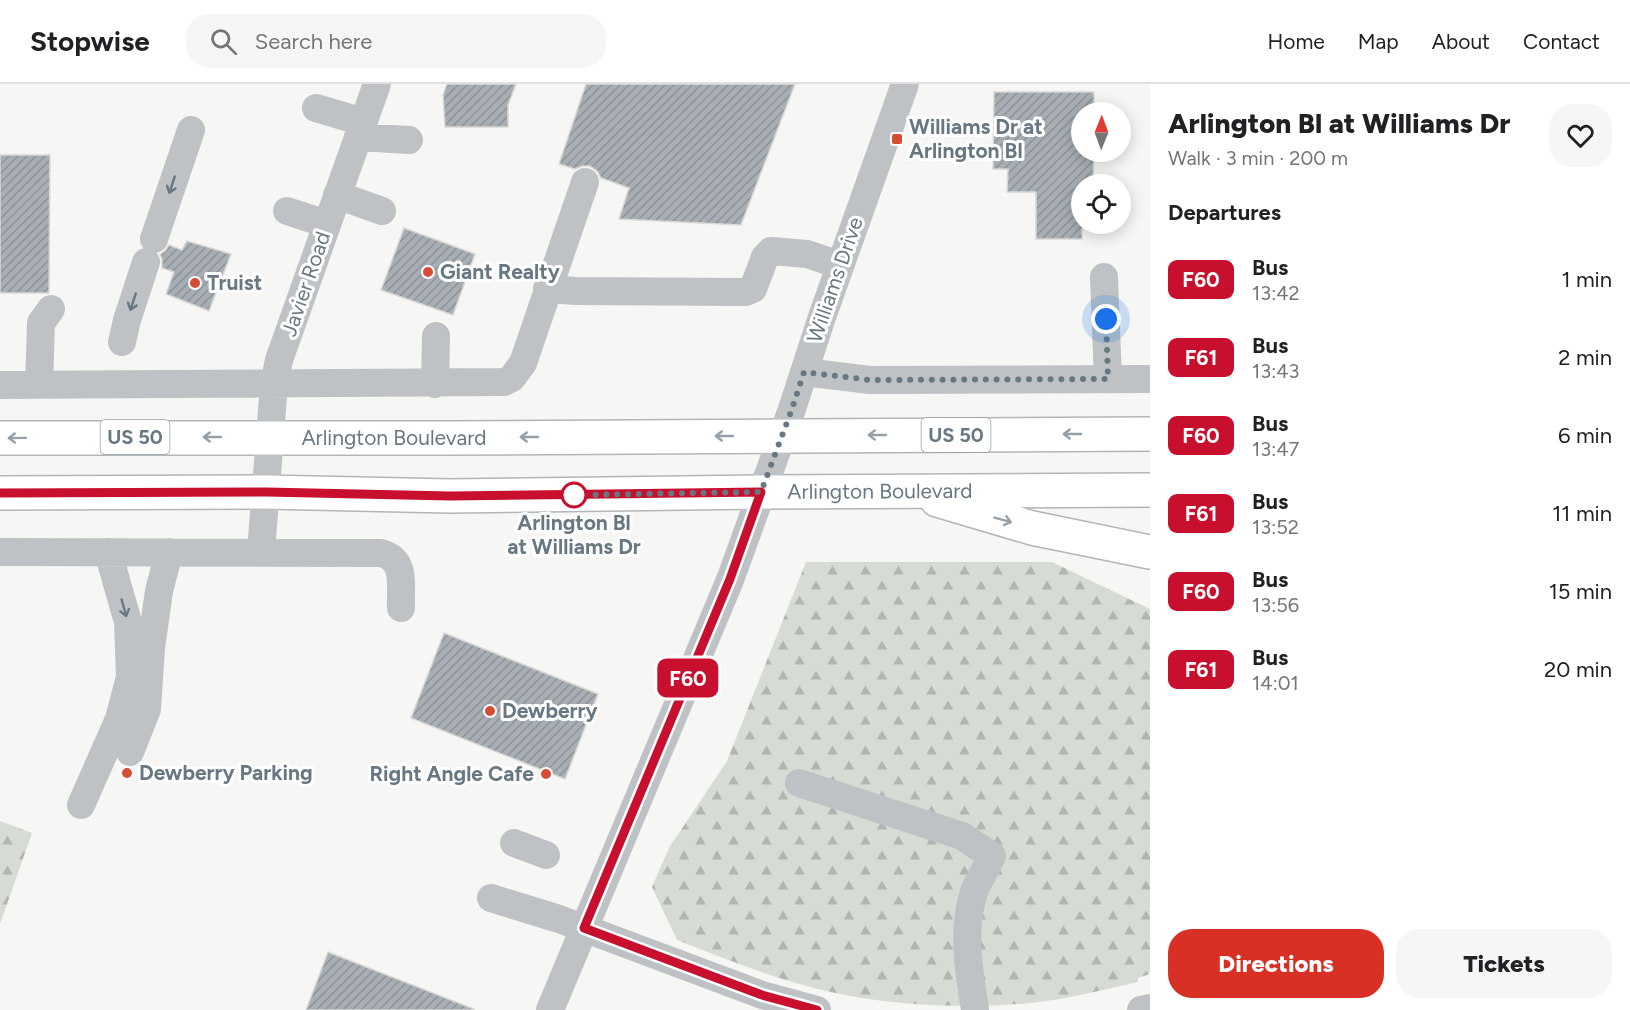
<!DOCTYPE html>
<meta charset="utf-8">
<style>
body{margin:0;font-family:Figtree,sans-serif;background:#f6f6f6;color:#202124;height:100vh;display:flex;flex-direction:column;font-size:22px;white-space:nowrap}
*{box-sizing:border-box;margin:0}
p{font-size:20px;color:#757577}
.icon{flex:none;width:33px;height:33px;fill:none;stroke:currentColor;stroke-width:2;stroke-linecap:round;stroke-linejoin:round}
.map{position:relative;flex:1;overflow:hidden}
.details{display:flex;flex-direction:column;background:#fff;width:480px}
.details>*{flex:none}
.badge{padding:0 12px;border-radius:9px;font-size:21px;line-height:39px}
.needle{width:39px;rotate:1deg}
.tools{position:absolute;left:1071px;top:18px;display:grid;gap:12px}
.tools a{display:grid;place-items:center;width:60px;height:60px;border-radius:50%;background:#fff;box-shadow:0 3px 15px #0003;font-size:30px}
.you{position:absolute;width:30px;height:30px;margin:-15px;border:4px solid #fff;border-radius:50%;background:#1a73e8;box-shadow:0 0 0 9px #1a73e833}
.map>.badge{position:absolute;translate:-50% -50%;box-shadow:0 0 0 3px #fff}
h2{padding:0 18px;font-size:22px;line-height:54px}
.round{display:grid;place-items:center;flex:none;width:63px;height:63px;border-radius:24px;background:#f6f6f6}
.headline{display:flex;align-items:center;justify-content:space-between;height:102px;padding:0 18px}
h1{font-size:28px;font-weight:800;line-height:45px}
.button{display:flex;gap:12px;margin-top:auto;padding:12px 18px}
.button a{flex:1;height:69px;border-radius:24px;background:#d93025;color:#fff;font-size:24px;font-weight:800;line-height:69px;text-align:center}
.button a+a{background:#f6f6f6;color:#202124}
ul{padding:0;list-style:none}
li{display:flex;align-items:center;gap:18px;height:78px;padding:0 18px}
li div{flex:1}
li b{display:block;font-size:22px}
li em{font-style:normal}
li .badge{min-width:66px;font-weight:700;text-align:center}
header{display:flex;align-items:center;gap:36px;box-sizing:border-box;height:84px;padding:0 30px;background:#fff;border-bottom:2px solid #e0e0e0}
header strong{font-size:28px}
nav{display:flex;gap:33px;margin-inline-start:auto;font-size:21px}
.search{width:420px;height:54px;background:#f6f6f6;display:flex;align-items:center;gap:15px;box-sizing:border-box;padding:0 21px;border-radius:24px;color:#757577;font-size:22px}
main{display:flex;flex:1;min-height:0}
.map>svg:first-child{display:block}
.forest{fill:url(#forest-firs)}
.building{fill:url(#building-hatch);stroke:#d8d8d6;stroke-width:1.5}
.lines{fill:none;stroke-linecap:round;stroke-linejoin:round}
.major-casing{stroke:#b2b6b9;stroke-width:36}
.minor{stroke:#bec2c5;stroke-width:28}
.major{stroke:#fff;stroke-width:33}
.oneway{stroke:#687882}
.oneway2{stroke:#95a0a8}
.line-casing{stroke:#fff;stroke-width:14}
.line{stroke:#c8102e;stroke-width:9}
.walk{stroke:#687882;stroke-width:6;stroke-dasharray:0 10.8}
.poi-dot{fill:#d54d35;stroke:#fff;stroke-width:2}
.stop-dot{fill:#fff;stroke:#c8102e;stroke-width:3}
.labels{text-anchor:middle;stroke-width:6;stroke-linejoin:round;paint-order:stroke}
.shield{fill:#fff;stroke:#95a0a8;stroke-width:1.5}
.shield-label{font-size:20px;font-weight:bold;fill:#687882}
.poi-label{font-size:21px;font-weight:bold;fill:#687882;stroke:#fff;text-anchor:start}
.street-label{font-size:21px;fill:#687882;stroke:#fff}
.stop-label{font-size:21px;font-weight:bold;fill:#687882;stroke:#fff}
</style>
<header>
<strong>Stopwise</strong>
<div class="search"><svg class="icon" aria-label="search" viewBox="0 0 24 24"><circle cx="10" cy="10" r="6"/><path d="M15 15l6 6"/></svg>Search here</div>
<nav><a>Home</a><a>Map</a><a>About</a><a>Contact</a></nav>
</header>
<main>
<div class="map">
<svg width="1150" height="926" viewBox="0 0 1150 926">
<defs>
<pattern id="forest-firs" width="22" height="20" patternUnits="userSpaceOnUse" patternTransform="scale(1.5)"><rect width="22" height="20" fill="#d6dbd3"/><path d="M5 1l3.5 6h-7zM16 11l3.5 6h-7z" fill="#b1b6b1"/></pattern>
<pattern id="building-hatch" width="6" height="6" patternUnits="userSpaceOnUse" patternTransform="scale(1.5)"><rect width="6" height="6" fill="#a8afb4"/><path d="M-1 1l2-2M0 6l6-6M5 7l2-2" fill="none" stroke="#8d9398"/></pattern>
</defs>
<rect width="100%" height="100%" fill="#f6f6f4"/>
<path class="forest" d="M 806,478 L 1052,478 L 1150,525 L 1150,890 L 1138,894 L 1138,898 C 1103,906 1067,915 1031,919 C 953,926 868,921 792,898 C 753,886 715,871 677,856 L 652,803 L 669,764 L 727,677 Z
M 0,737 L 32,749 L 0,840 Z"/>
<path class="building" d="M 447,0 L 516,0 L 508,21 L 508,43 L 445,43 L 443,11 Z
M 586,0 L 795,0 L 741,141 L 619,135 L 629,104 L 601,94 L 597,87 L 590,82 L 582,82 L 575,85 L 559,80 Z
M 994,8 L 1094,8 L 1094,28 L 1082,28 L 1082,68 L 1094,68 L 1093,100 L 1082,100 L 1082,155 L 1036,155 L 1036,108 L 1007,108 L 1008,85 L 993,85 Z
M 0,71 L 50,71 L 49,209 L 0,209 Z
M 404,144 L 475,170 L 453,231 L 381,206 Z
M 187,157 L 231,170 L 209,227 L 166,210 L 174,188 L 162,184 L 162,175 L 160,170 L 165,167 L 169,161 L 182,166 Z
M 444,549 L 598,610 L 565,695 L 411,634 Z
M 328,868 L 474,925 L 474,926 L 306,926 Z"/>
<g class="lines">
<g class="major-casing">
<g id="major">
<path id="s1" d="M 0,354 L 450,354 L 1150,350"/>
<path id="s2" d="M 0,409 L 266,408 L 450,412 L 761,408 L 1150,406"/>
<path d="M 937,416 L 1032,444 L 1150,468"/>
</g>
</g>
<path class="minor" d="M 316,24 L 363,38
M 358,53 L 409,56
M 337,111 L 382,127
M 287,127 L 327,140
M 154,155 L 191,46
M 1104,193 L 1108,295
M 547,205 L 576,207 L 746,208 L 753,205 L 765,173 L 771,167 L 807,170 L 840,181
M 122,258 L 127,236 L 146,178
M 804,288 L 870,296 L 1150,295
M 435,300 L 436,252
M 0,301 L 504,298 L 512,294 L 523,279 L 585,98
M 39,301 L 41,239 L 51,225
M 0,468 L 381,469 C 407,476 400,501 401,524
M 261,468 L 274,300 L 279,276 L 377,0
M 130,668 L 147,625 L 151,564 L 159,507 L 169,468
M 799,699 L 962,752 L 992,772 C 987,783 980,794 975,805 C 961,845 969,886 975,926
M 81,721 L 119,635 L 130,593 L 128,538 L 108,468
M 514,759 L 546,771
M 491,814 L 559,835 L 762,911 L 817,926
M 550,926 L 730,496 L 792,325 L 822,233 L 905,0
M 1141,926 L 1150,924"/>
<use href="#major" class="major"/>
</g>
<defs><path id="oneway-shaft" d="M-6 0H5M1.5-3L5.5 0L1.5 3" fill="none" stroke-width="1.6" stroke-linecap="round" stroke-linejoin="round" transform="scale(1.5)"/></defs>
<g class="oneway">
<use href="#oneway-shaft" transform="translate(172 101) rotate(108)"/>
<use href="#oneway-shaft" transform="translate(133 218) rotate(108)"/>
<use href="#oneway-shaft" transform="translate(124 524) rotate(74)"/>
</g>
<g class="oneway2">
<use href="#oneway-shaft" transform="translate(1072 350) rotate(180)"/>
<use href="#oneway-shaft" transform="translate(877 351) rotate(180)"/>
<use href="#oneway-shaft" transform="translate(724 352) rotate(180)"/>
<use href="#oneway-shaft" transform="translate(212 353) rotate(180)"/>
<use href="#oneway-shaft" transform="translate(529 353) rotate(180)"/>
<use href="#oneway-shaft" transform="translate(17 354) rotate(179)"/>
<use href="#oneway-shaft" transform="translate(1003 436) rotate(15)"/>
</g>
<g class="lines">
<g class="line-casing">
<path id="line" d="M 0,409 L 266,408 L 450,412 L 761,408 L 730,495 L 584,844 L 762,911 L 817,926"/>
</g>
<use href="#line" class="line"/>
<path class="walk" d="M 574,411 L 761,408 L 792,325 L 804,288 L 870,296 L 1108,295 L 1106,235"/>
</g>
<g class="poi-dot">
<rect x="891" y="49" width="12" height="12" rx="3"/>
<circle cx="428" cy="188" r="6"/>
<circle cx="195" cy="199" r="6"/>
<circle cx="490" cy="627" r="6"/>
<circle cx="127" cy="689" r="6"/>
<circle cx="546" cy="690" r="6"/>
</g>
<circle class="stop-dot" cx="574" cy="411" r="12"/>
<g class="labels">
<g class="shield">
<rect x="921.5" y="334" width="69" height="34" rx="4.5"/>
<rect x="100.5" y="336" width="69" height="34" rx="4.5"/>
</g>
<g class="shield-label">
<text x="956" y="358">US 50</text>
<text x="135" y="360">US 50</text>
</g>
<g class="poi-label">
<text x="909" y="50">Williams Dr at<tspan x="909" dy="24">Arlington Bl</tspan></text>
<text x="440" y="195">Giant Realty</text>
<text x="207" y="206">Truist</text>
<text x="502" y="634">Dewberry</text>
<text x="139" y="696">Dewberry Parking</text>
<text x="534" y="697" text-anchor="end">Right Angle Cafe</text>
</g>
<g class="street-label">
<text transform="translate(835 196) rotate(-71)" y="7">Williams Drive</text>
<text transform="translate(306 200) rotate(-71)" y="7">Javier Road</text>
<text dy="7" stroke="none"><textPath href="#s1" startOffset="394">Arlington Boulevard</textPath></text>
<text dy="7" stroke="none"><textPath href="#s2" startOffset="880">Arlington Boulevard</textPath></text>
</g>
<g class="stop-label">
<text x="574" y="446">Arlington Bl<tspan x="574" dy="24">at Williams Dr</tspan></text>
</g>
</g>
</svg>
<div class="tools">
<a><svg class="needle" viewBox="-14 -14 28 28"><path d="M0-13l5 13h-10z" fill="#e53935"/><path d="M0 13l5-13h-10z" fill="#757577"/></svg></a>
<a><svg class="icon" aria-label="locate" viewBox="0 0 24 24"><circle cx="12" cy="12" r="6"/><path d="M12 2v4M12 18v4M2 12h4M18 12h4"/></svg></a>
</div>
<div class="you" style="left:1106px;top:235px"></div>
<b class="badge" style="left:688px;top:594px;background:#c8102e;color:#fff">F60</b>
</div>
<section class="details">
<div class="headline"><div><h1>Arlington Bl at Williams Dr</h1><p>Walk · 3 min · 200 m</p></div><a class="round"><svg class="icon" aria-label="heart" viewBox="0 0 24 24"><path d="M12 20l-8-8c-3-5 5-10 8-4 3-6 11-1 8 4z"/></svg></a></div>
<h2>Departures</h2>
<ul>
<li><span class="badge" style="background:#c8102e;color:#fff">F60</span><div><b>Bus</b><p>13:42</p></div><em>1 min</em></li>
<li><span class="badge" style="background:#c8102e;color:#fff">F61</span><div><b>Bus</b><p>13:43</p></div><em>2 min</em></li>
<li><span class="badge" style="background:#c8102e;color:#fff">F60</span><div><b>Bus</b><p>13:47</p></div><em>6 min</em></li>
<li><span class="badge" style="background:#c8102e;color:#fff">F61</span><div><b>Bus</b><p>13:52</p></div><em>11 min</em></li>
<li><span class="badge" style="background:#c8102e;color:#fff">F60</span><div><b>Bus</b><p>13:56</p></div><em>15 min</em></li>
<li><span class="badge" style="background:#c8102e;color:#fff">F61</span><div><b>Bus</b><p>14:01</p></div><em>20 min</em></li>
</ul>
<div class="button"><a>Directions</a><a>Tickets</a></div>
</section>
</main>
